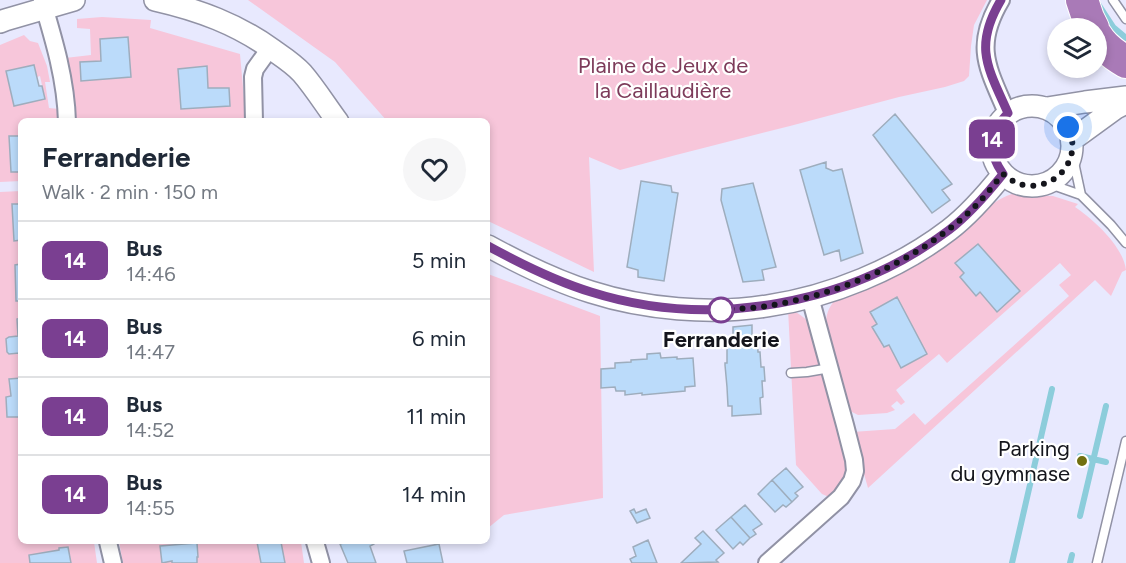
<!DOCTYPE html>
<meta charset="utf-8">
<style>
body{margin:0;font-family:Figtree,sans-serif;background:#f6f6f7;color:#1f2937;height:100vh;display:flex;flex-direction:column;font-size:22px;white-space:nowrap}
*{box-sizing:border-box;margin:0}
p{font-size:20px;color:#747a83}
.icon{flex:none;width:33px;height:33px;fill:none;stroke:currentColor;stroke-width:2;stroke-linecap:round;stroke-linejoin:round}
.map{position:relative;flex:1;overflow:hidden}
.sheet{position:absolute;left:18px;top:118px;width:472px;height:426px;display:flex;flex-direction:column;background:#fff;border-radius:9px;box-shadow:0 3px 9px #0003}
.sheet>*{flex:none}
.badge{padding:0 12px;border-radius:9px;font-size:21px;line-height:39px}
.tools{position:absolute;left:1047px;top:18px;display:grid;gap:12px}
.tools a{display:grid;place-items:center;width:60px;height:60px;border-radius:50%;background:#fff;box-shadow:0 3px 9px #0003;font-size:30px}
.you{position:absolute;width:30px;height:30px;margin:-15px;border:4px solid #fff;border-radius:50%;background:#1a73e8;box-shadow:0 0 0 9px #1a73e833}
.map>.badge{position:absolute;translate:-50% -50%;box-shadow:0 0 0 3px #fff}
.round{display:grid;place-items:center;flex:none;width:63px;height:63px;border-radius:32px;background:#f6f6f7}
.summary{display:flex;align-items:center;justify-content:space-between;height:102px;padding:0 24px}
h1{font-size:28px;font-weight:700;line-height:45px}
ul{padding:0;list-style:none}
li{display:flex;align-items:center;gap:18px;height:78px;padding:0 24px;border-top:2px solid #e0e1e3}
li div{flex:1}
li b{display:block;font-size:22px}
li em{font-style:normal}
li .badge{min-width:66px;font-weight:700;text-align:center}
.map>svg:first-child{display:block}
.green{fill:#f7c6da;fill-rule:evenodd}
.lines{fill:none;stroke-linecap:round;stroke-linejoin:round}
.stream{stroke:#8ccddb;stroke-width:6}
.building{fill:#bbdbfa;stroke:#9eadbd;stroke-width:1.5}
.service-casing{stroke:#9192a5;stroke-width:11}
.minor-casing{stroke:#9192a5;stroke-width:20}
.tertiary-casing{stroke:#9192a5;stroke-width:24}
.motorway-casing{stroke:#fff;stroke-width:34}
.service{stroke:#fff;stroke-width:8}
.minor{stroke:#fff;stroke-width:16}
.tertiary{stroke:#fff;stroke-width:21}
.motorway{stroke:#a97ab7;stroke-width:32}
.line-casing{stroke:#fff;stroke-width:14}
.line{stroke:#7a3f91;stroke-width:9}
.walk{stroke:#14151c;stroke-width:6;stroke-dasharray:0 10.8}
.stop-dot{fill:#fff;stroke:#7a3f91;stroke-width:3}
.poi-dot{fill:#716f10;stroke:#fff;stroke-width:2}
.labels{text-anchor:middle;stroke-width:4.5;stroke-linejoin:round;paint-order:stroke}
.park-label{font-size:22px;fill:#7d3b5a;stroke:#fff}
.stop-label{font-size:22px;font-weight:bold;fill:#14151c;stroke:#fff}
.poi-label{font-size:22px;fill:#14151c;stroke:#fff;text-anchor:end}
</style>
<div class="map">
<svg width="1126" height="563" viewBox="0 0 1126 563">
<rect width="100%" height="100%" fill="#e8e9fe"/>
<path class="green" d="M 248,0 L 987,0 L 974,25 L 971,46 L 969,76 L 964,81 L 945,87 L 899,97 L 790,126 L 676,155 L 620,170 L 589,157 L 594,272 L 488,221 L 488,122 L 387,121 L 335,62 Z
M 102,17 L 151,20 L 150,28 L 240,54 L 246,121 L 74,121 L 65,58 L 91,55 L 90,29 L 77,28 L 77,19 ZM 128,38 L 130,77 L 81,81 L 80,62 L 101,61 L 100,39 ZM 207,67 L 208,88 L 229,88 L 230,106 L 181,109 L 178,69 Z
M 24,35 L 30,41 L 38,43 L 47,66 L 50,82 L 45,82 L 49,108 L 59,109 L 60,121 L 21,122 L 21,136 L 9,137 L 11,172 L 21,172 L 21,181 L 0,182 L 0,45 ZM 34,65 L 37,77 L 40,76 L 45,99 L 14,106 L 6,71 Z
M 21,191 L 21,542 L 94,542 L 97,563 L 0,563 L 0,192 Z
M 1012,194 L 1053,196 L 1078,204 L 1075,207 C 1094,220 1123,246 1126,270 L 1122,272 L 1111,296 L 1095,280 L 868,488 L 852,432 L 895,429 L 914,413 L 925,425 L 1069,296 L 1059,285 L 1071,275 L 1060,263 L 947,363 L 939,354 L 896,390 L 905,402 L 901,405 L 897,401 L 891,406 L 895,410 L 887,413 L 858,415 L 848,410 L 826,325 C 826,315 828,308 835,300 C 872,281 910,263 945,242 C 969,228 985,203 1012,194 ZM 978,244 L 1019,292 L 997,312 L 980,292 L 976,295 L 960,277 L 964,273 L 956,263 ZM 897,298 L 927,354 L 901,368 L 889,345 L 883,347 L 872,327 L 877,324 L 871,311 Z
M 488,274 L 600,316 L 603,498 L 504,515 L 488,528 Z
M 788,309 C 799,313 805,317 811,326 L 847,461 C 848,478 840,486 829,497 L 822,494 L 796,465 Z
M 119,542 L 257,542 L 261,563 L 197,563 L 197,557 L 198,556 L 197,543 L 161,546 L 162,562 L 172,561 L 172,563 L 123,563 Z
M 281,542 L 301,542 L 304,563 L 285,563 Z"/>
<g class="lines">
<path class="stream" d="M 1098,4 L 1113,27 L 1126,38
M 1080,456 L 1106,462
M 1080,516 L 1106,406
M 1012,563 L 1052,389
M 1070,563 L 1072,555"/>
</g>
<path class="building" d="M 128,37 L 131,77 L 81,81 L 80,62 L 101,61 L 100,39 Z
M 34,65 L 39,86 L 42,86 L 45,99 L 14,106 L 6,71 Z
M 207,66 L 208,88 L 229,88 L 230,106 L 181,109 L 178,69 Z
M 895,114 L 952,184 L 942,190 L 950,200 L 932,213 L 873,135 Z
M 9,136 L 21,136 L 21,172 L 11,172 Z
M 826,162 L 826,168 L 833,171 L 842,169 L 863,253 L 841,261 L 839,250 L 824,255 L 800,170 Z
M 641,181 L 671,186 L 672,192 L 678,193 L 664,281 L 638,277 L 638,270 L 627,267 Z
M 753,183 L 776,267 L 762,270 L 764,280 L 743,282 L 721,200 L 722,189 Z
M 12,204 L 21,204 L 21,240 L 14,241 Z
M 978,244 L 1020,291 L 997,312 L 980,292 L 976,296 L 960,277 L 964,273 L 955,263 Z
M 21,264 L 21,301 L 16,301 L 15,265 Z
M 897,297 L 927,354 L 901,368 L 889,345 L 884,347 L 872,327 L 877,324 L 870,312 Z
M 21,318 L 21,355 L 19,355 L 19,353 L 9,354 L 7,352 L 6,339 L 9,337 L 18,336 L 17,319 Z
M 752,325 L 752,336 L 757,336 L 758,352 L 760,352 L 761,367 L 764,367 L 765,381 L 762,381 L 763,397 L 760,398 L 761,414 L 732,416 L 732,406 L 728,406 L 727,387 L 725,365 L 725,363 L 727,363 L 727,346 L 729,346 L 729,337 L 733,337 L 733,327 Z
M 660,353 L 661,358 L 677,357 L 677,359 L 693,358 L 695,386 L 685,387 L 685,391 L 642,395 L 642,393 L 625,395 L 625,391 L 616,391 L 615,387 L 601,388 L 601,369 L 615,368 L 615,363 L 631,362 L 631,360 L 647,359 L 647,354 Z
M 21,378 L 21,417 L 7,417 L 6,397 L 11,396 L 9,379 Z
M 786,468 L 803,487 L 795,493 L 798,496 L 792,502 L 772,480 Z
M 772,480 L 792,502 L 786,507 L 783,505 L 775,512 L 758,494 Z
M 745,505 L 762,524 L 753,530 L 756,534 L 750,538 L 731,517 Z
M 634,509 L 636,513 L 646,509 L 650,518 L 637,523 L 630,511 Z
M 731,517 L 750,538 L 743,545 L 740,542 L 733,549 L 716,530 Z
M 703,531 L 724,553 L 716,560 L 718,562 L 681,563 L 701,544 L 695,538 Z
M 648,540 L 657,563 L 632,563 L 630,559 L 636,556 L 633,547 Z
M 257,542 L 281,542 L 285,563 L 261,563 Z
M 347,542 L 374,542 L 374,544 L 370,546 L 376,563 L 348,563 L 340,544 Z
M 197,543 L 198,557 L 197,557 L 197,563 L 172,563 L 172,561 L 162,563 L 160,546 Z
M 439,544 L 443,563 L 407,563 L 404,551 Z
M 68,547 L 71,563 L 30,563 L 29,555 L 59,550 L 59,548 Z"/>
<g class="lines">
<g class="service-casing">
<path id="service" d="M 1113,0 L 1126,19
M 1072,153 L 1081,195
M 1047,183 L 1081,195 L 1111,225 L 1126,243
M 791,373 L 807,372 L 830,368
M 1097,563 L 1126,441"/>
</g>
<g class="minor-casing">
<path id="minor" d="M 42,0 C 54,40 66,80 67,122
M 1001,0 C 973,47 988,68 1007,113
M 254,122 L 253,77 L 255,69 L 270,48
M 108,542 L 113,563
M 315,542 L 321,563
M 767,563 L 841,497 L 852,481 L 855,471 L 854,460 L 845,425 L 810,297"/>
</g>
<g class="tertiary-casing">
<path id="tertiary" d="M 155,0 C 199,10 237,24 273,50 C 283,57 294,64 302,73 C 315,88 326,106 338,122
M 0,22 L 5,20 L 74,0
M992 146a40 40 0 1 1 80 0a40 40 0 1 1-80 0Z
M 1047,108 L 1085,102 L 1126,97
M 1072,140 L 1116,108 L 1126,103
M 488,246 C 521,264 555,281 591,292 C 644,309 711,315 767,306 C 830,297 898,269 949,230 C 970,214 987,194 1003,174"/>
</g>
<g class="motorway-casing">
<path id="motorway" d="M 1082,0 L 1088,18 L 1093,28
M 1096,35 C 1103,47 1114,55 1126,62"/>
</g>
<use href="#service" class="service"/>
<use href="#minor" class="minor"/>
<use href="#tertiary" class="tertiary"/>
<use href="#motorway" class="motorway"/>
</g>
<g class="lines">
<g class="line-casing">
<path id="line" d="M 488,246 C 521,264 555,281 591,292 C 711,330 849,305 949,230 C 970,214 987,194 1003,174 C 987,151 988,134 1008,113 C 988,68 973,47 1001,0"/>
</g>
<use href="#line" class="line"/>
<path class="walk" d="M 721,310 C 736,308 752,309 767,306 C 837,295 913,263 966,215 C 980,203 991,188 1003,174 C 1010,179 1016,184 1024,185 C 1051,190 1076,167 1072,140 C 1072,136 1069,131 1068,127"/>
</g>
<circle class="stop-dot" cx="721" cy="310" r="12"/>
<circle class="poi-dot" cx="1082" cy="461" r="6"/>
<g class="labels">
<g class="park-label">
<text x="663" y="73">Plaine de Jeux de<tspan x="663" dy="25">la Caillaudière</tspan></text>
</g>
<g class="stop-label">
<text x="721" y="347">Ferranderie</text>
</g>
<g class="poi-label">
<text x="1070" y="456">Parking<tspan x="1070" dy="25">du gymnase</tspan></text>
</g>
</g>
</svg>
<div class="tools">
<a><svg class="icon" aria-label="layers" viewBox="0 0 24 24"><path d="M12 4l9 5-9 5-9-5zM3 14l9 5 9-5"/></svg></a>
</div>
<div class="you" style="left:1068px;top:127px"></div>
<b class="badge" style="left:992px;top:139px;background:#7a3f91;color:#fff">14</b>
<section class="sheet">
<div class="summary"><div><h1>Ferranderie</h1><p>Walk · 2 min · 150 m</p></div><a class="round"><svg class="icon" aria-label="heart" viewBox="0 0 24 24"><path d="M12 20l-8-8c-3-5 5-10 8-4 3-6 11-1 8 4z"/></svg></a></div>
<ul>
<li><span class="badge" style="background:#7a3f91;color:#fff">14</span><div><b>Bus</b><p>14:46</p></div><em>5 min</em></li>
<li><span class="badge" style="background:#7a3f91;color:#fff">14</span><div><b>Bus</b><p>14:47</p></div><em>6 min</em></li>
<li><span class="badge" style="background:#7a3f91;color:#fff">14</span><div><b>Bus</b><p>14:52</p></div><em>11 min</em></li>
<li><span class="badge" style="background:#7a3f91;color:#fff">14</span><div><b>Bus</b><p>14:55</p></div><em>14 min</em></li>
</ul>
</section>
</div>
